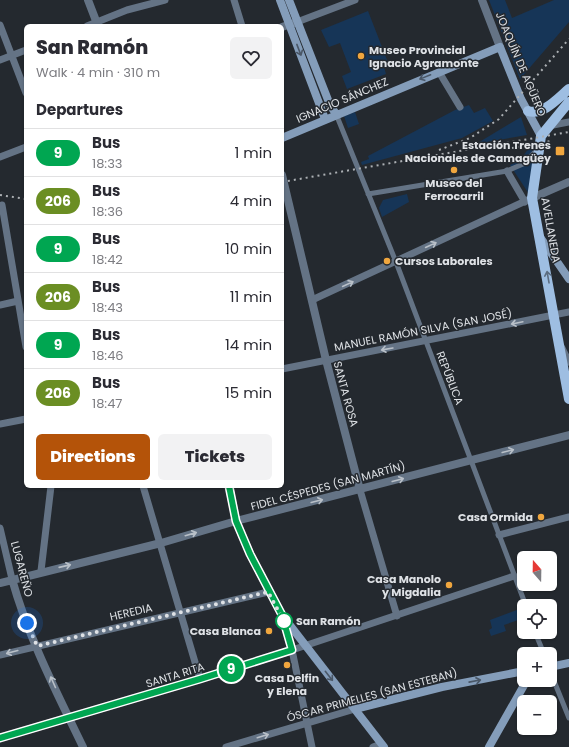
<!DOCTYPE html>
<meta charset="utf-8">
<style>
body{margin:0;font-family:Poppins,sans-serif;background:#f2f2f3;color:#2b2b33;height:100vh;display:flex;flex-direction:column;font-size:15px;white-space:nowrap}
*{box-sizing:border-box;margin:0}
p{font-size:13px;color:#7c7c81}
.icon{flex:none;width:22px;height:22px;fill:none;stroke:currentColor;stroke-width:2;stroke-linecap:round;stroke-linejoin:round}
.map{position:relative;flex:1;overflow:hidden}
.side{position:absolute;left:24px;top:24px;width:260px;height:464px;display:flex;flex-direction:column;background:#fff;border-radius:6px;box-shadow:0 1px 3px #0004}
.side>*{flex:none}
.badge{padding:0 8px;border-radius:13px;font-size:14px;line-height:26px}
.needle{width:26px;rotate:340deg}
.tools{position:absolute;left:517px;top:551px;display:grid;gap:8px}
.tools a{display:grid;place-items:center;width:40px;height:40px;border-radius:6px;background:#fff;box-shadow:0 1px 3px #0004;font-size:20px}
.you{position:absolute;width:20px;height:20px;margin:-10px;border:3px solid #fff;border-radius:50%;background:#1a73e8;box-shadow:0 0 0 6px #1a73e833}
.map>.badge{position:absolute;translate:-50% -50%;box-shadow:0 0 0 2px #fff}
h2{padding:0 12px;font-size:15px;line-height:36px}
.round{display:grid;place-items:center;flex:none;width:42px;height:42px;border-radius:6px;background:#f2f2f3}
.head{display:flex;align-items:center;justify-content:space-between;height:68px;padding:0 12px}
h1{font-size:19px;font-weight:800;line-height:30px}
.primary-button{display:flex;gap:8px;margin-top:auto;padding:8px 12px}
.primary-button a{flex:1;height:46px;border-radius:6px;background:#b45309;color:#fff;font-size:16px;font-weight:800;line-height:46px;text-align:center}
.primary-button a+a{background:#f2f2f3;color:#2b2b33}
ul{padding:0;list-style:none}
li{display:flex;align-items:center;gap:12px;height:48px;padding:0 12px;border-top:1px solid #e1e1e2}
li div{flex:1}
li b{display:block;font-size:15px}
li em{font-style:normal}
li .badge{min-width:44px;font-weight:700;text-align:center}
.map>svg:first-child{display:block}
.green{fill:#163557}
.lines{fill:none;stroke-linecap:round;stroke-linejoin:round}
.pedestrian{stroke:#647385;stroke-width:5}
.minor{stroke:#647385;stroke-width:7}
.tertiary{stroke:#647385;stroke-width:8}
.secondary{stroke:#849dba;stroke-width:8}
.primary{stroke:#9ebee2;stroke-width:10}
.rail{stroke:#acb0b4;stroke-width:2;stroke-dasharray:2 4;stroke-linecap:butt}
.oneway{stroke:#4a5767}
.oneway2{stroke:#b9c0c8}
.oneway3{stroke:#5b6c80}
.line-casing{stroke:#fff;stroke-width:9}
.line{stroke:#00a651;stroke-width:6}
.walk{stroke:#dee1e5;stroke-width:4;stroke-dasharray:0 7.2}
.poi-dot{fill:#f0a63e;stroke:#24292f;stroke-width:1.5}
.stop-dot{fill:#fff;stroke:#00a651;stroke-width:2}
.labels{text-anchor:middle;stroke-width:3;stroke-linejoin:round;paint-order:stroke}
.poi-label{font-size:11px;font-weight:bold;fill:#dee1e5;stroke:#24292f;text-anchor:end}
.street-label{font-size:11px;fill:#dee1e5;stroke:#24292f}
.stop-label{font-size:11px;font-weight:bold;fill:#dee1e5;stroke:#24292f;text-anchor:start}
</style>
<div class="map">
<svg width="569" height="747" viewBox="0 0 569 747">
<rect width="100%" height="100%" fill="#24292f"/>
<path class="green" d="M 489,0 L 505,0 L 512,18 L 554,0 L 569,0 L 569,22 L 520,79 Z
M 368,11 L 389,65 L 384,67 L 386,74 L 347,89 L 342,76 L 351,72 L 340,43 L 329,47 L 321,30 Z
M 469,105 L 474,113 L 485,108 L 493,121 L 462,138 L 362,165 L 361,162 L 369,159 L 368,156 L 455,110 Z
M 355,112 L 359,124 L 348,128 L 344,116 Z
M 521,117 L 527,135 L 476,144 Z
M 534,147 L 529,194 L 510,165 L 520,160 L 529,148 Z
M 407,194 L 409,202 L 382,217 L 379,208 L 383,200 Z
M 522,608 L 524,618 L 504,625 L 506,631 L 491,636 L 489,630 L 492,628 L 490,620 Z"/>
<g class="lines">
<path class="pedestrian" d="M 336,114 L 396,262 L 526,606
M 368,194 L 507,171 L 523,164 L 538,149
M 535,632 L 544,654
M 550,671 L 569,718"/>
<path class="minor" d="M 234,0 L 242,26
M 297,22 L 355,0
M 0,25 L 26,93
M 87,26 L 127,10 L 165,0
M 0,60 L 26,50
M 439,72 L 460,107
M 548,126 L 569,122
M 0,157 L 26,147
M 507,171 L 525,202
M 2,205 L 26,347
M 312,300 L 532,198
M 0,305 L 18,301
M 562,348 L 569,362
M 282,369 L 569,312
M 0,424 L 26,419
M 143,486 L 200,679
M 360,490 L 397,616
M 0,528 L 12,579
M 499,535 L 569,517
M 41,571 L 51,486
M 0,655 L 268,592
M 226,747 L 355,709
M 312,747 L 292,650 L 514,576
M 373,747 L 381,744"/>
<path class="tertiary" d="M 88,0 L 98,26
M 482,0 L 500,47
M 282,27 L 297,22
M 282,175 L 326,360 L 360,490
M 532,198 L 569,182
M 12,579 C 28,637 57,693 83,747
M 0,583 L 161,543 L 236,521 L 569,435
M 0,738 L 200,679 L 292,650 L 282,615"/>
<path class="secondary" d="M 280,0 L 325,119
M 289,0 L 330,105 L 336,114
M 282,138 L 500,47 L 521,99 L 541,136
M 540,237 L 569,279
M 229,486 L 236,521 L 250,554 L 282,615 L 384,747
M 550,667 L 569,663
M 355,709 L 442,687 L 524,671
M 489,747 L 527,680"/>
<path class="primary" d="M 569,102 L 541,136 L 532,198 L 569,399
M 528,111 C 543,116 559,97 569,89"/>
<path class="rail" d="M 512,148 L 551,141
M 439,150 L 470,138 L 499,119 L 569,39
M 282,182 L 569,132
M 0,195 L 26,199"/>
</g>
<defs><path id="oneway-shaft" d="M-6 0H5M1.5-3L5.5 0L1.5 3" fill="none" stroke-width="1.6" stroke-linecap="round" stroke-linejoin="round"/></defs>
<g class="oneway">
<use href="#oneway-shaft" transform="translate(299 50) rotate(69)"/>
<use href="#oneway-shaft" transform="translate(425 77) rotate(158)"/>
<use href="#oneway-shaft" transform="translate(329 676) rotate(52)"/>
<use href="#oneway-shaft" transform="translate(475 681) rotate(-11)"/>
</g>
<g class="oneway2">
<use href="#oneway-shaft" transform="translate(431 245) rotate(-25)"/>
<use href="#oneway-shaft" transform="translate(348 284) rotate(-25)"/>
<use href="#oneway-shaft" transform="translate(517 323) rotate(168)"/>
<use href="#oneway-shaft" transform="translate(387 349) rotate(170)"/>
<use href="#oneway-shaft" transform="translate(508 451) rotate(-14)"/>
<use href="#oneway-shaft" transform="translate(398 480) rotate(-15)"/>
<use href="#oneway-shaft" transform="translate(317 501) rotate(-14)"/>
<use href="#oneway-shaft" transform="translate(191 534) rotate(-16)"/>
<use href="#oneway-shaft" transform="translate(65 566) rotate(-13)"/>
<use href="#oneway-shaft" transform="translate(12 652) rotate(165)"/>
<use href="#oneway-shaft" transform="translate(53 682) rotate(-114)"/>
<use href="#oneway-shaft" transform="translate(263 736) rotate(-17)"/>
</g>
<use class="oneway3" href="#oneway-shaft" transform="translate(548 277) rotate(-100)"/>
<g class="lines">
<g class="line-casing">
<path id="line" d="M 0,738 L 200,679 L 292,650 L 282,615 L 250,554 L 236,521 L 229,486"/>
</g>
<use href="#line" class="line"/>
<path class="walk" d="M 27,623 L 37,646 L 268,592 L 284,621"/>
</g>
<g class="poi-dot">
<circle cx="361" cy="56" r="4"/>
<rect x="555" y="146" width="10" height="10" rx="2"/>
<circle cx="454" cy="170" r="4"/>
<circle cx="387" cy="261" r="4"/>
<circle cx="541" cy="517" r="4"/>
<circle cx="449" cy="585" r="4"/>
<circle cx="269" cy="631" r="4"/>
<circle cx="287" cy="665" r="4"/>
</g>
<circle class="stop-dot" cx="284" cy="621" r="8"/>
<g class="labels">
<g class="poi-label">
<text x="369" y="54" text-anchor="start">Museo Provincial<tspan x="369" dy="13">Ignacio Agramonte</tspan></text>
<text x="551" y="149">Estación Trenes<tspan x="551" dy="13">Nacionales de Camagüey</tspan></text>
<text x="454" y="187" text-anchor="middle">Museo del<tspan x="454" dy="13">Ferrocarril</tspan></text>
<text x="395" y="265" text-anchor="start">Cursos Laborales</text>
<text x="533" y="521">Casa Ormida</text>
<text x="441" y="583">Casa Manolo<tspan x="441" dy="13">y Migdalia</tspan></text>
<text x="261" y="635">Casa Blanca</text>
<text x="287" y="682" text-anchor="middle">Casa Delfin<tspan x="287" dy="13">y Elena</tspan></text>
</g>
<g class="street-label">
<text transform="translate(521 64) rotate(67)" y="4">JOAQUÍN DE AGÜERO</text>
<text transform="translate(342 100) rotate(-23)" y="4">IGNACIO SÁNCHEZ</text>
<text transform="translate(551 230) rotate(80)" y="4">AVELLANEDA</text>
<text transform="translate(423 330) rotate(-11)" y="4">MANUEL RAMÓN SILVA (SAN JOSÉ)</text>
<text transform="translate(450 378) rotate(69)" y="4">REPÚBLICA</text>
<text transform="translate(346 394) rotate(75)" y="4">SANTA ROSA</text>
<text transform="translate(328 486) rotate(-15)" y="4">FIDEL CÉSPEDES (SAN MARTÍN)</text>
<text transform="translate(22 569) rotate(75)" y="4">LUGAREÑO</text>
<text transform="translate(131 612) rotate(-13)" y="4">HEREDIA</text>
<text transform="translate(175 675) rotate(-17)" y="4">SANTA RITA</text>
<text transform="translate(372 695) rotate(-15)" y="4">ÓSCAR PRIMELLES (SAN ESTEBAN)</text>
</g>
<g class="stop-label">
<text x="296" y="625">San Ramón</text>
</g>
</g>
</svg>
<div class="tools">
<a><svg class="needle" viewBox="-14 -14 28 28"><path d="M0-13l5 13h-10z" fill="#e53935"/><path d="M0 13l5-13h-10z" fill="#7c7c81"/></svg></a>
<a><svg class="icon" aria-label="locate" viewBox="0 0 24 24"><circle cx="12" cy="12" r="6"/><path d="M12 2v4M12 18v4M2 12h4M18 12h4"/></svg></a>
<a>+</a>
<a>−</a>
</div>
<div class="you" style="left:27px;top:623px"></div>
<b class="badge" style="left:231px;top:669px;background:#00a651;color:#fff">9</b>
<section class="side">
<div class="head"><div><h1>San Ramón</h1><p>Walk · 4 min · 310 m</p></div><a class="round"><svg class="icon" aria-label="heart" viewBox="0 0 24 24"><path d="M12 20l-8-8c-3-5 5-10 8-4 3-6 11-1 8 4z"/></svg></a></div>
<h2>Departures</h2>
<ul>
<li><span class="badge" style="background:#00a651;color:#fff">9</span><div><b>Bus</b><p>18:33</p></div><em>1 min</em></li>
<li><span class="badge" style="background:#6b8e23;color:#fff">206</span><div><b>Bus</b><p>18:36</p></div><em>4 min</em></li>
<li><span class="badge" style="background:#00a651;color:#fff">9</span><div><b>Bus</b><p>18:42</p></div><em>10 min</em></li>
<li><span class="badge" style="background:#6b8e23;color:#fff">206</span><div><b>Bus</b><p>18:43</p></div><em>11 min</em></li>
<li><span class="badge" style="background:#00a651;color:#fff">9</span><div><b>Bus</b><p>18:46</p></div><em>14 min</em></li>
<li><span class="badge" style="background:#6b8e23;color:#fff">206</span><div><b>Bus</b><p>18:47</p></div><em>15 min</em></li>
</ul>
<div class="primary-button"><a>Directions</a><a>Tickets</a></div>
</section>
</div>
